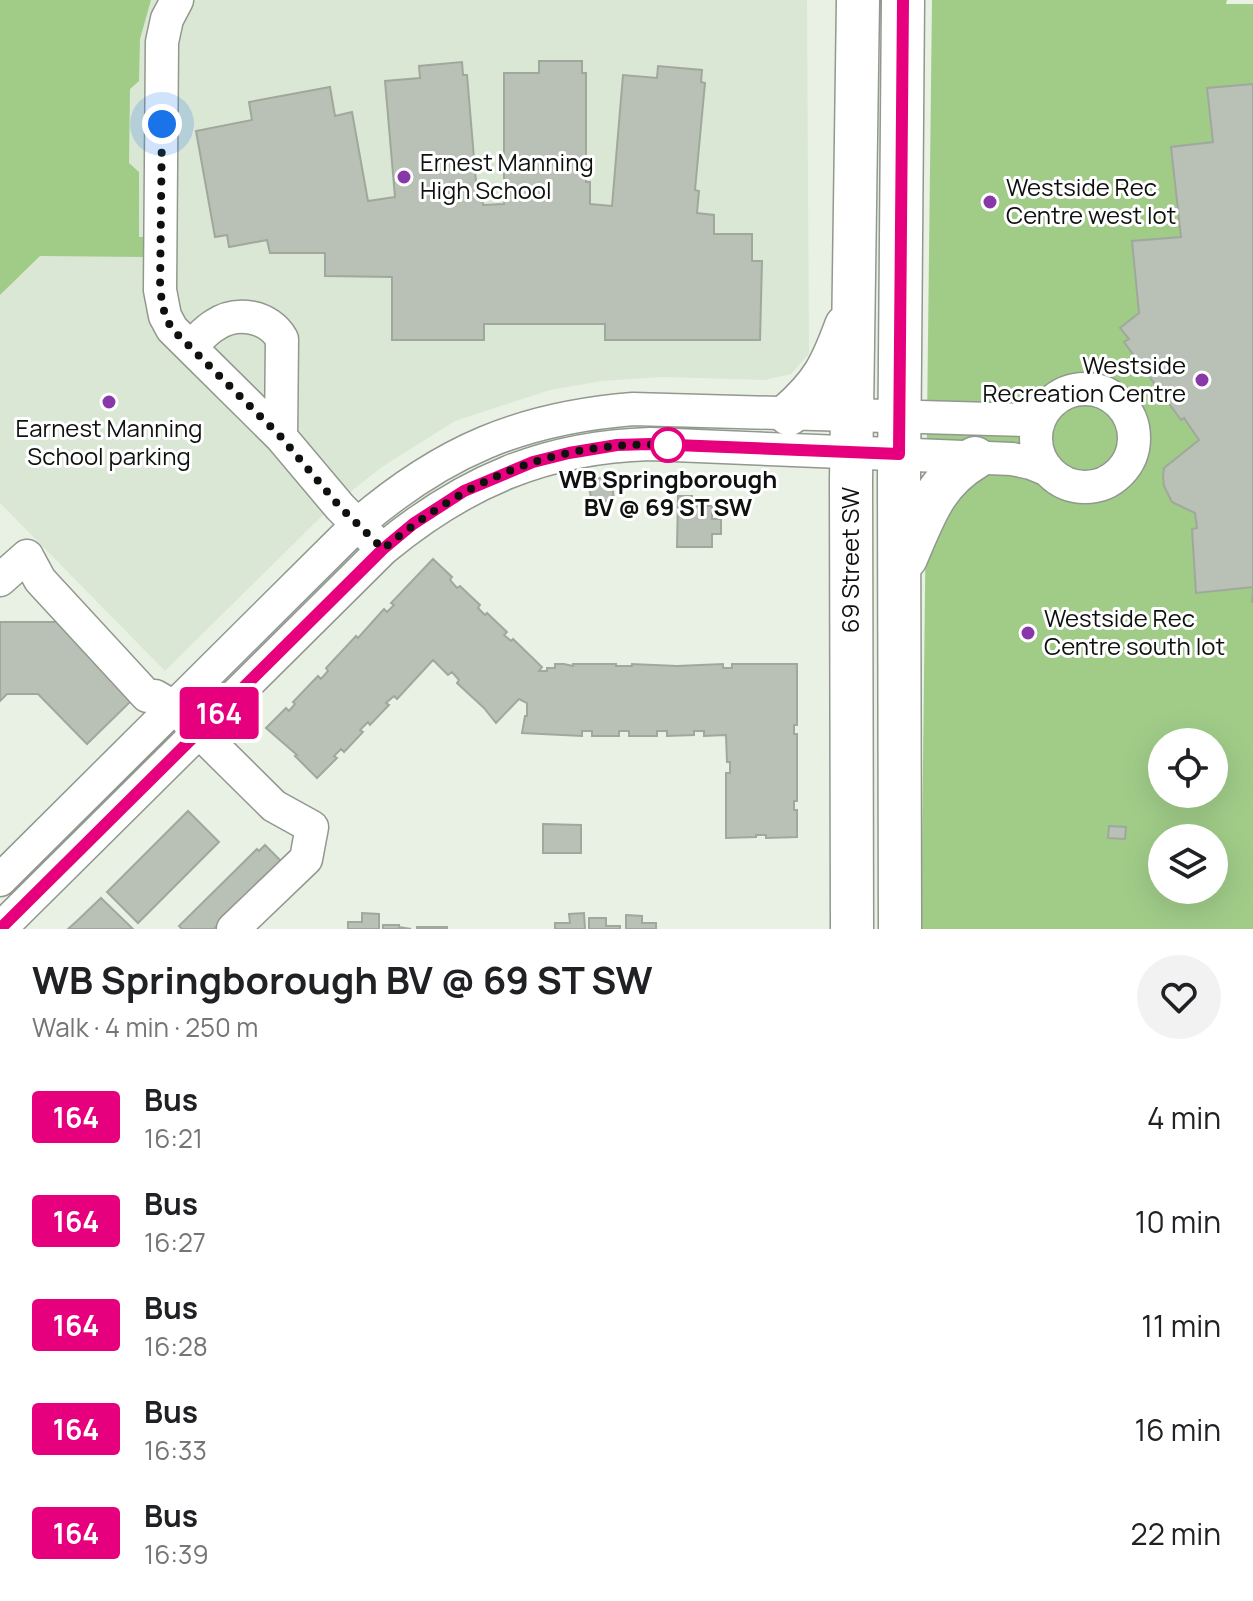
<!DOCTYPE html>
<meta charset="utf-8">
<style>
body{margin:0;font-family:Manrope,sans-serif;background:#f2f2f2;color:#202124;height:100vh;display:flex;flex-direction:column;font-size:30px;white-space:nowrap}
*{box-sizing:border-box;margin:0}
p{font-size:26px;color:#757577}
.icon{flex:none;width:44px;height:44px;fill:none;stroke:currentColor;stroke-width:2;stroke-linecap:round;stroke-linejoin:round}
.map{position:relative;height:929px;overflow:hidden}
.drawer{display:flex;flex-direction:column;background:#fff;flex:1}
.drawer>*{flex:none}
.badge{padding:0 16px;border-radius:6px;font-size:28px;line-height:52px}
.controls{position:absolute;left:1148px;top:728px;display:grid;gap:16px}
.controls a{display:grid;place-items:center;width:80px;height:80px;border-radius:50%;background:#fff;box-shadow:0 8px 32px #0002;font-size:40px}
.you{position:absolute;width:40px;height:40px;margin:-20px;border:6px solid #fff;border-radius:50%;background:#1a73e8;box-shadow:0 0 0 12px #1a73e833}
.map>.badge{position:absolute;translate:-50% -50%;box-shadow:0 0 0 4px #fff}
.round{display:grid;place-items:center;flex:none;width:84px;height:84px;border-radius:42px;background:#f2f2f2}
.summary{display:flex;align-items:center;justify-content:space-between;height:136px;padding:0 32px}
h1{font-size:38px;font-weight:700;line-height:60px}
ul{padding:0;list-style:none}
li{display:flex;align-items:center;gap:24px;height:104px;padding:0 32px}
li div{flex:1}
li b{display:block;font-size:30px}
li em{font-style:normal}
li .badge{min-width:88px;font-weight:700;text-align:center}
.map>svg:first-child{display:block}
.built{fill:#dbe7d5}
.green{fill:#a0cc88;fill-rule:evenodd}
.building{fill:#b9c1b6;stroke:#a0a89d;stroke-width:2}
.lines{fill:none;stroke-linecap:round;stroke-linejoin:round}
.minor-casing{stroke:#91988e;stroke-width:35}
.major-casing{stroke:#91988e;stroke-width:45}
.minor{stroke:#fff;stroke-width:32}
.major{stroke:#fff;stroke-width:42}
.line-casing{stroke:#fff;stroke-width:18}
.line{stroke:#e6007e;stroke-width:12}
.walk{stroke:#0e110d;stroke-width:8;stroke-dasharray:0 14.4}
.poi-dot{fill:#8838a8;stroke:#fff;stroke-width:3}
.stop-dot{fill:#fff;stroke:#e6007e;stroke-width:4}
.labels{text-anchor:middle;stroke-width:6;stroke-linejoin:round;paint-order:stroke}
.poi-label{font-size:24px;fill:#0e110d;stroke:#fff;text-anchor:start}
.stop-label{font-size:24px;font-weight:bold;fill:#0e110d;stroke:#fff}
.street-label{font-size:24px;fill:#0e110d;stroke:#fff}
</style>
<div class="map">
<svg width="1253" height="929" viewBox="0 0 1253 929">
<rect width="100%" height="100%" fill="#e9f1e5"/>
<path class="built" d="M 0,0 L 807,0 L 809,354 L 791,374 L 765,380 L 663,377 L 602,381 L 550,390 L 455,421 L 382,467 L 329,509 L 165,671 L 0,503 Z"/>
<path class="green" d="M 0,0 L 151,0 L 140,39 L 139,81 L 130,89 L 129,163 L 139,172 L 139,237 L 144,237 L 144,257 L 40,256 L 0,295 Z
M 932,0 L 1227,0 L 1226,4 L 1253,4 L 1253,929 L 921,929 ZM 1162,742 L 1214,742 L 1214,794 L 1162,794 ZM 1162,838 L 1214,838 L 1214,890 L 1162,890 Z"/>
<path class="building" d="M 539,61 L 582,61 L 582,73 L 586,73 L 586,182 L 590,182 L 590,204 L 612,206 L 623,75 L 657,78 L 658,66 L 702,70 L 701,82 L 705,83 L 695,190 L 699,191 L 697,213 L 714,215 L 714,234 L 752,234 L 752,261 L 762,261 L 760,340 L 605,340 L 605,324 L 484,324 L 484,340 L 392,340 L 392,277 L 325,276 L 325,253 L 270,253 L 267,240 L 229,247 L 227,235 L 215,237 L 196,131 L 252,120 L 249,102 L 330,87 L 335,116 L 352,112 L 368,201 L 395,197 L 385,81 L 420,78 L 419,66 L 462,62 L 463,75 L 467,75 L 476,182 L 481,182 L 483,205 L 504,204 L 504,73 L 539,73 Z
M 1253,84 L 1253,602 L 1252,602 L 1253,587 L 1196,593 L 1192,529 L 1197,528 L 1195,513 L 1172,502 L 1164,486 L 1163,477 L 1164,468 L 1199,440 L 1184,418 L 1181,420 L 1124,342 L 1129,339 L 1120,328 L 1139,313 L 1132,241 L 1181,237 L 1171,147 L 1213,142 L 1207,88 Z
M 611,476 L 614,500 L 592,504 L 588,480 Z
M 678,496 L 692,496 L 692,506 L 712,506 L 712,519 L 721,519 L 721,534 L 712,534 L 712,547 L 677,547 Z
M 433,559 L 452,577 L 450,580 L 457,588 L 460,586 L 480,605 L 478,608 L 485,615 L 487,613 L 507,632 L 504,635 L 511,641 L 513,639 L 542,667 L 539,671 L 547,671 L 547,668 L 555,668 L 555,664 L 564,664 L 573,666 L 573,664 L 616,664 L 616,666 L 632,666 L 632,664 L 677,666 L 723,664 L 723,668 L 732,668 L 732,664 L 797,664 L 797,725 L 794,725 L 794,734 L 797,734 L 797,801 L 794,801 L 794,810 L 797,810 L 797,837 L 766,838 L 766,835 L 756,835 L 756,837 L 726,838 L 726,773 L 730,773 L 730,762 L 727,762 L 726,735 L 704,736 L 704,731 L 694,731 L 694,735 L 667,736 L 667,731 L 657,731 L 657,736 L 629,736 L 629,731 L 619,731 L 619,736 L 592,736 L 592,731 L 582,731 L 582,736 L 522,733 L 525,716 L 527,716 L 527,703 L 519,699 L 496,723 L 484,708 L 457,683 L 459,680 L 452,672 L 448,675 L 433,660 L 397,699 L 394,696 L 386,703 L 389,705 L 370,725 L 368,722 L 360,730 L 363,732 L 344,752 L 341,749 L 334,756 L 337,758 L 317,778 L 295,756 L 297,755 L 266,728 L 286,708 L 289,711 L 295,704 L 293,702 L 318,676 L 321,679 L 328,671 L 326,668 L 356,636 L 358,638 L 384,609 L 387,612 L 394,605 L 391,603 Z
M 0,622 L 59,622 L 134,698 L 87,744 L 38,694 L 7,694 L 0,701 Z
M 188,811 L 219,842 L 138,923 L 107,892 Z
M 543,824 L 581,825 L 581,853 L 543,853 Z
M 1109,826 L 1126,827 L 1125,839 L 1108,838 Z
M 265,845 L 282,862 L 214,929 L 182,929 L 179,926 L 257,849 L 259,851 Z
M 101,898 L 133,929 L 68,929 L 79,919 Z
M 362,913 L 379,914 L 379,929 L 348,929 L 348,922 L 362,922 Z
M 584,913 L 585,929 L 555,929 L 555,923 L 570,923 L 569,914 Z
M 626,915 L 642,916 L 642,923 L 656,923 L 656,929 L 626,929 Z
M 589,918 L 606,918 L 606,926 L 620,926 L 620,929 L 589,929 Z
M 383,925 L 399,925 L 399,927 L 411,929 L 383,929 Z
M 417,927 L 447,927 L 447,929 L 417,929 Z"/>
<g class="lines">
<g class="minor-casing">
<path id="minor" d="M 177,0 L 167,19 L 162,42 L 160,290 L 165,316 L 172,329 L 281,437 L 340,507 L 372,539
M 191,346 C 199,339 206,330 215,325 C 237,310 269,316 282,339 L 281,437
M1036 438a49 49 0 1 1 98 0a49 49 0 1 1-98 0Z
M 27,556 L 40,580 L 147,696 L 155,696 L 174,707 L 274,806 L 312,827 L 306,859 L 233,929
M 0,580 L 27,556
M 0,880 L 358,524 C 443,451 521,418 633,409 L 1026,420 L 1043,411
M 0,929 L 383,549 C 464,482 545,447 650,444 L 1012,459 L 1031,463 L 1048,470"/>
</g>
<g class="major-casing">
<path id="major" d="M 789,414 C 822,385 831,367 846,326
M 906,558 C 924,517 934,482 975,458
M 852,929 L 851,481 L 858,0
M 900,929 L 899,479 L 903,0"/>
</g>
<use href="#minor" class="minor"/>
<use href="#major" class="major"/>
</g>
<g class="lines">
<g class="line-casing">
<path id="line" d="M 0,929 L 383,549 L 413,524 L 464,491 L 533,462 L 569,453 L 617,445 L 650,444 L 899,454 L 903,0"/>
</g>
<use href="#line" class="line"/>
<path class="walk" d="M 162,124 L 160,290 L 165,316 L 172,329 L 281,437 L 340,507 L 383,549 C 473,475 557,440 675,445 L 668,445"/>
</g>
<g class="poi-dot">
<circle cx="404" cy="177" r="8"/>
<circle cx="990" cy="202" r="8"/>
<circle cx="1202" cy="380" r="8"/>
<circle cx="109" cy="402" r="8"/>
<circle cx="1028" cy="633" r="8"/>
</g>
<circle class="stop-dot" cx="668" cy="445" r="16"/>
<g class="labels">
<g class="poi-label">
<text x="420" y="171">Ernest Manning<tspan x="420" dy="28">High School</tspan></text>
<text x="1006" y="196">Westside Rec<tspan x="1006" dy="28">Centre west lot</tspan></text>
<text x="1186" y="374" text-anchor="end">Westside<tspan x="1186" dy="28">Recreation Centre</tspan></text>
<text x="109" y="437" text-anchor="middle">Earnest Manning<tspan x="109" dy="28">School parking</tspan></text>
<text x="1044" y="627">Westside Rec<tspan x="1044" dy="28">Centre south lot</tspan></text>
</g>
<g class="stop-label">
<text x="668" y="488">WB Springborough<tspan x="668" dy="28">BV @ 69 ST SW</tspan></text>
</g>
<g class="street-label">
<text transform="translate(851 560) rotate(-90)" y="8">69 Street SW</text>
</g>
</g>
</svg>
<div class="controls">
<a><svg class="icon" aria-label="locate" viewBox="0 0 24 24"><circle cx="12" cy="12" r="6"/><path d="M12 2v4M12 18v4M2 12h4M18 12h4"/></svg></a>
<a><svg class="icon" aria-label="layers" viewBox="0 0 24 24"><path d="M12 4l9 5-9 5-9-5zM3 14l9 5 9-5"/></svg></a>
</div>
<div class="you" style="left:162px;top:124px"></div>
<b class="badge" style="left:219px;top:713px;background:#e6007e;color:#fff">164</b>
</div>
<section class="drawer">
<div class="summary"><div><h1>WB Springborough BV @ 69 ST SW</h1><p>Walk · 4 min · 250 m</p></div><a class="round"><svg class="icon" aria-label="heart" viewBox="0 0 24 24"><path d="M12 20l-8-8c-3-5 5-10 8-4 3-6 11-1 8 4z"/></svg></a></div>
<ul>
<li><span class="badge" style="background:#e6007e;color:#fff">164</span><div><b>Bus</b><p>16:21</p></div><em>4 min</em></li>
<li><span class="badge" style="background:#e6007e;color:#fff">164</span><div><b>Bus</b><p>16:27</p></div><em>10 min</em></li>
<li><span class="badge" style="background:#e6007e;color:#fff">164</span><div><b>Bus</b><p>16:28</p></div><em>11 min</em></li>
<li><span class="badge" style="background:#e6007e;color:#fff">164</span><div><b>Bus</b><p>16:33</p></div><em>16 min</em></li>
<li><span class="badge" style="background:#e6007e;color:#fff">164</span><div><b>Bus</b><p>16:39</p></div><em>22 min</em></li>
</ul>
</section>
